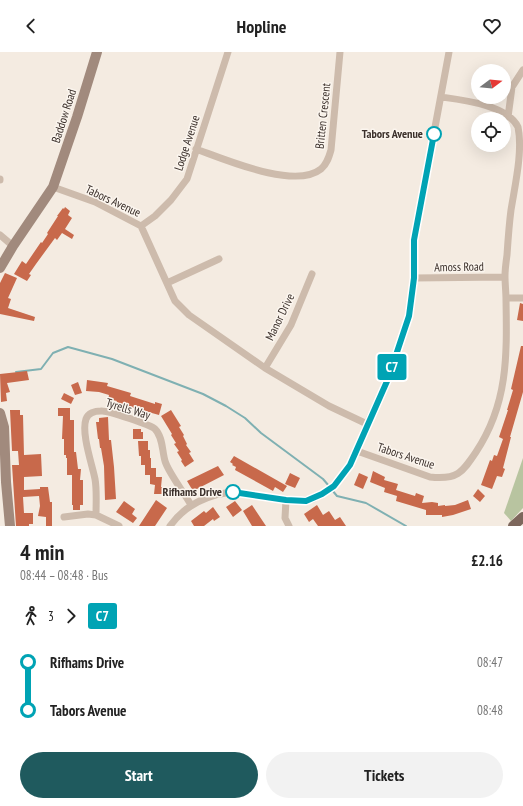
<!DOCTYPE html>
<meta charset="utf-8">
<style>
body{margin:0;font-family:"PT Sans Narrow",sans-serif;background:#f2f2f2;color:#222;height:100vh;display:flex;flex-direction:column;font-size:15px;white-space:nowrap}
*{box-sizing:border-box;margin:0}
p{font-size:13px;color:#767676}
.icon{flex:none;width:22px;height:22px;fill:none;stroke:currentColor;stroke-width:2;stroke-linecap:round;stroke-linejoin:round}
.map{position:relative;height:474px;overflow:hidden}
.panel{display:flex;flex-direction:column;background:#fff;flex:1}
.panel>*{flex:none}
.badge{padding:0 8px;border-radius:3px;font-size:14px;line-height:26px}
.needle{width:26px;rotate:74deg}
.tools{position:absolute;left:471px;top:12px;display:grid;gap:8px}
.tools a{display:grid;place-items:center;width:40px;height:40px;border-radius:50%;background:#fff;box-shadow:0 4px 16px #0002;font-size:20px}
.map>.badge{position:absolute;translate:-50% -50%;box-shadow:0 0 0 2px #fff}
.legs{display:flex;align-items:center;gap:6px;height:44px;padding:0 20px;font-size:13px}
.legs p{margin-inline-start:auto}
.head{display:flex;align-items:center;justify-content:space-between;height:68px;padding:0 20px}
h1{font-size:22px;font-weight:700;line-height:30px}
.cta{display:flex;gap:8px;margin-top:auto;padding:8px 20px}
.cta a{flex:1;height:46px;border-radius:24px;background:#1f5a5e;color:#fff;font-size:16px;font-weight:700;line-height:46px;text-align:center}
.cta a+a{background:#f2f2f2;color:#222}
ul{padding:0 20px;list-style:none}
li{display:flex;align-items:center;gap:14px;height:48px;font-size:15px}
li i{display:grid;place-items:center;width:6px;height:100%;margin:0 5px;background:currentColor}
li i::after{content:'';width:10px;height:10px;margin:-5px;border:3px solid;border-radius:50%;background:#fff}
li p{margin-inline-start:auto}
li:first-child i{background:linear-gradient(#0000 50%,currentColor 0)}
li:last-child i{background:linear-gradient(currentColor 50%,#0000 0)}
header{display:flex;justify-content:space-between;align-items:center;height:52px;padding:0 20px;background:#fff;font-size:18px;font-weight:700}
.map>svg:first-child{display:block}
.green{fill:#b8c4a0}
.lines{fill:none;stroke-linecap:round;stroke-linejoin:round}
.stream{stroke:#7fb0b2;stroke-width:2}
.building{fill:#c8694b}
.street{stroke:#cdbbac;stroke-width:7}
.secondary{stroke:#a18a7d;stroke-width:10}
.primary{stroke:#7d675c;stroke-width:10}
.line-1-casing{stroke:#fff;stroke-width:9}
.line-1{stroke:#00a3b4;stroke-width:6}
.stop-1-dot{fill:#fff;stroke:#00a3b4;stroke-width:2}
.labels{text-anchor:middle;stroke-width:3;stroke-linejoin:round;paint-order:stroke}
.street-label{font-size:12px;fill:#3b302b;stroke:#fbf5ee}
.stop-label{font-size:12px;font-weight:bold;fill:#3b302b;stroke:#fbf5ee;text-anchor:end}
</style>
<header><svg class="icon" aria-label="back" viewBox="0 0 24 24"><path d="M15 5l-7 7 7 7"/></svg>Hopline<svg class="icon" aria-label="heart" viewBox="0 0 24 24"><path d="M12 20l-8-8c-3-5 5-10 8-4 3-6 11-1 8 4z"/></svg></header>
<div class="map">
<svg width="523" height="474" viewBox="0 0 523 474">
<rect width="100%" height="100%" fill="#f4ebe1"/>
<path class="green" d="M 523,406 L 523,456 L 511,469 L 504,461 Z"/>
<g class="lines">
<path class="stream" d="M 16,320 L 41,317 L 53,301 L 68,295 L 112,307 L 203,342 L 226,354 L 245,366 L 261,381 L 323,427 L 329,434
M 332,438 L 337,444 L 366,451 L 406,474"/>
</g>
<path class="building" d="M 65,155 L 70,159 L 68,163 L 72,166 L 65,177 L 74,183 L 72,187 L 62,181 L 57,188 L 55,186 L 36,212 L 29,222 L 31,223 L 27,229 L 14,222 L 22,209 L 26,212 L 41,190 L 42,191 L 48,182 L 47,181 L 58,164 L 57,164 L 63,156 L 64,157 Z
M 5,221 L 17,226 L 8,246 L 11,247 L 8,256 L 35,265 L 34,269 L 0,262 L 0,231 Z
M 520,251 L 523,252 L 523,269 L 517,268 Z
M 521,294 L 523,294 L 523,340 L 510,385 L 511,385 L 503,416 L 505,417 L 502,425 L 497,424 L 492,437 L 481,433 L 490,408 L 492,409 L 494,403 L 497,404 L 503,387 L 499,385 L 508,358 L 507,358 L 513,338 L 511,337 Z
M 27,319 L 29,328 L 7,331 L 10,340 L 6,341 L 7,349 L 1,350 L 0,322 Z
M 87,328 L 108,331 L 107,334 L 131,341 L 130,344 L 155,352 L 155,350 L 162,352 L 159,363 L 116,351 L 117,349 L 108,347 L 109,343 L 99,340 L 86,339 Z
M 78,330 L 82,341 L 75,343 L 71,333 Z
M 64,341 L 74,346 L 71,352 L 61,347 Z
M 58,356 L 70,356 L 70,368 L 74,368 L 74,400 L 76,400 L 78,417 L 81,417 L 80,428 L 83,428 L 83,453 L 80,453 L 80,458 L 73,458 L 73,453 L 72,453 L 72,423 L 67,423 L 67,406 L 66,406 L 66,403 L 64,403 L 64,387 L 62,387 L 63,364 L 58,364 Z
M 10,358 L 20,358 L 20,363 L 23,363 L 24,403 L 41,402 L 42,424 L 24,425 L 24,438 L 40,437 L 40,435 L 48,435 L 50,450 L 52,450 L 52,474 L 46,474 L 46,465 L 38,464 L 40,454 L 39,444 L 23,445 L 24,461 L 33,461 L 33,472 L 29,472 L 29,474 L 16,474 L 12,413 L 19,413 L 18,399 L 12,399 Z
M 171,358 L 181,374 L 179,375 L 184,383 L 183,384 L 187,392 L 186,393 L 191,400 L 189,401 L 194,409 L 185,415 L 181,409 L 182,408 L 177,400 L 179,399 L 174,392 L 176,391 L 171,383 L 172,382 L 161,364 Z
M 108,365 L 109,388 L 111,388 L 114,415 L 116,447 L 105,448 L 104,414 L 101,396 L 100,396 L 99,387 L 98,387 L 96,370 L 99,370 L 99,366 Z
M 133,377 L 141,377 L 141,380 L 143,380 L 143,387 L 133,387 Z
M 138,389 L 148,389 L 148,398 L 150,398 L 150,406 L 151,406 L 151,416 L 156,416 L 156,425 L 162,425 L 161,435 L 166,435 L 166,442 L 154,442 L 155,433 L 150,432 L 150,423 L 145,423 L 145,413 L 141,413 L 141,404 L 139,404 Z
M 234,404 L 287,434 L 283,440 L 275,435 L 273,439 L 235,418 L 236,415 L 232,413 L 233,412 L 230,410 Z
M 218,414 L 224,423 L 193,439 L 187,429 Z
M 373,419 L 385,425 L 384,428 L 398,432 L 396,438 L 415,444 L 416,441 L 424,444 L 422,451 L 432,450 L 438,451 L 438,454 L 445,453 L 445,454 L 455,453 L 468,448 L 471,457 L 453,463 L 442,465 L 442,463 L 426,463 L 426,458 L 396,449 L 397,444 L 384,440 L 385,436 L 370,430 Z
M 290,421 L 300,426 L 295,436 L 285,432 Z
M 359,421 L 368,425 L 363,437 L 354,433 Z
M 478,437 L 485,444 L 480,450 L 473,444 Z
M 156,448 L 167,456 L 155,474 L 139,474 Z
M 124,449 L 135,457 L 132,462 L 137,466 L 133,471 L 116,460 Z
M 235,449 L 242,458 L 233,465 L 226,455 Z
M 252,453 L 266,474 L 252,474 L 243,459 Z
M 317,453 L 323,463 L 329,459 L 335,468 L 340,465 L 346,474 L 318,474 L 313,467 L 309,470 L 304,462 Z
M 213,455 L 220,465 L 214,469 L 213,467 L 204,474 L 194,474 L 191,469 L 204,459 L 206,461 Z"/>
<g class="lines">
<path class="street" d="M 508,65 L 512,35 L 523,18
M 196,97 C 224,107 295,138 321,117 C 327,112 329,105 331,98 L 340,0
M 0,128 L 0,127
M 53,135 L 95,150 L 141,174 L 175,249 L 189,263 L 265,316 L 329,354 L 367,372
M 141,174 L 155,164 L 171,148 L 187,127 L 228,0
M 0,183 L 13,194
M 414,226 L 505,225
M 167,231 L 219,207
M 507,246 L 523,246
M 265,316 L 291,273 L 312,222
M 357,399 L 430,425 C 457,428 462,421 476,400 C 508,352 507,304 506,248 C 506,240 505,232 505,224 C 505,217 506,210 507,203 C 508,188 509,173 511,158 C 515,133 523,99 518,75 C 507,53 463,48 441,45
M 286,448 L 285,466 L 289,474
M 64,465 L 88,462 L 96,463
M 119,474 L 96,463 C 96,451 97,438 95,427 C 92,412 81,381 86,367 C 88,361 95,359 101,359 C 107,358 151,373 155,377 C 163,385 162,399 165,409 C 168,420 185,442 191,453
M 170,474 C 185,453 207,443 232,440 L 299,449 L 313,447 L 322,442 L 333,434 L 350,413 L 357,399 L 367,372 L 388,327 L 409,265 L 414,226 L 414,188 L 449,0"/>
<path class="secondary" d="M 0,216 L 13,194 L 53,135 L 77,65 L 97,0
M 0,361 L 4,375 L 6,430 L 10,474"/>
<path class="primary" d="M 513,474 L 523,465"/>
</g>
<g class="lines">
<g class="line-1-casing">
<path id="line-1" d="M 233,440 L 286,448 L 306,449 L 322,442 L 334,434 L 350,413 L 388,327 L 409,264 L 414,226 L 414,188 L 434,82"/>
</g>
<use href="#line-1" class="line-1"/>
</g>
<g class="stop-1-dot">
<circle cx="434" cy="82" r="7"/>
<circle cx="233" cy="440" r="7"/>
</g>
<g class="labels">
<g class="street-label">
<text transform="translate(64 64) rotate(-72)" y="4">Baddow Road</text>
<text transform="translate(323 64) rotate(-84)" y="4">Britten Crescent</text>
<text transform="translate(187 91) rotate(-72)" y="4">Lodge Avenue</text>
<text transform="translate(113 149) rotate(25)" y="4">Tabors Avenue</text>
<text transform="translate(459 215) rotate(-1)" y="4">Amoss Road</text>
<text transform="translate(280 265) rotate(-64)" y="4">Manor Drive</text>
<text transform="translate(128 357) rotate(17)" y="4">Tyrells Way</text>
<text transform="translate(406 404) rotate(18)" y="4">Tabors Avenue</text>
</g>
<g class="stop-label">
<text x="423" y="86">Tabors Avenue</text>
<text x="222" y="444">Rifhams Drive</text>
</g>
</g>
</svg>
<div class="tools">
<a><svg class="needle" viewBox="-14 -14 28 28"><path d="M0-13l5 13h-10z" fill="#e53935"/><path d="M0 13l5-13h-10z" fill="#767676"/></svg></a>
<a><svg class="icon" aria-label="locate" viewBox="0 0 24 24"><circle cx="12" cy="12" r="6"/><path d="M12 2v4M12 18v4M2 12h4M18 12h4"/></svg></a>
</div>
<b class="badge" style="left:392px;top:315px;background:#00a3b4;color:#fff">C7</b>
</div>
<section class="panel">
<div class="head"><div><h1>4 min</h1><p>08:44 – 08:48 · Bus</p></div><b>£2.16</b></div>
<div class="legs"><svg class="icon" aria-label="walk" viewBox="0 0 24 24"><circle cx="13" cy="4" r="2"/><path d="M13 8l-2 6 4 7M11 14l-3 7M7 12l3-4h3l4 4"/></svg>3<svg class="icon" aria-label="forward" viewBox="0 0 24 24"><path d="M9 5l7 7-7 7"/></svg><b class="badge" style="background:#00a3b4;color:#fff">C7</b></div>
<ul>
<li><i style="color:#00a3b4"></i><b>Rifhams Drive</b><p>08:47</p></li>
<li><i style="color:#00a3b4"></i><b>Tabors Avenue</b><p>08:48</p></li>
</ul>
<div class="cta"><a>Start</a><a>Tickets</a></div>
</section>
